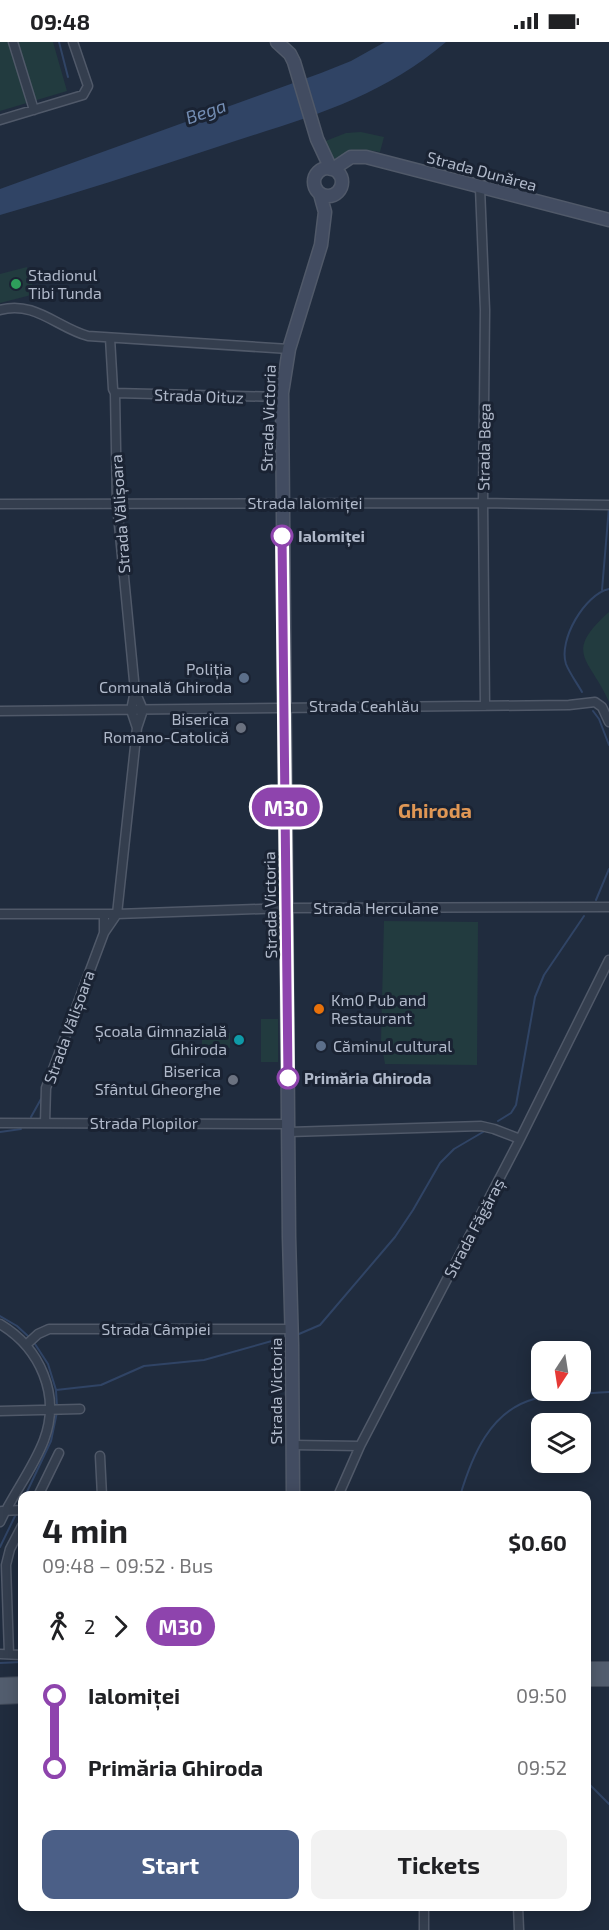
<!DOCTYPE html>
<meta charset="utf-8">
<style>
body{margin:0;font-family:"Exo 2",sans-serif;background:#f2f2f2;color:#202124;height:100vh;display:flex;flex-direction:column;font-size:22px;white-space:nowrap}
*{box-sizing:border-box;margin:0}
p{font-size:20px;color:#757577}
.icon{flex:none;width:33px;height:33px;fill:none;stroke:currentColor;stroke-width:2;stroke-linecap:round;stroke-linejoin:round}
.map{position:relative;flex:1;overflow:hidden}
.sheet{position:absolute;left:18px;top:1449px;width:573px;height:420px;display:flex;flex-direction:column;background:#fff;border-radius:12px;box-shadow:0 3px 15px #0003}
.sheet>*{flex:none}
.badge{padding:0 12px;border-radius:20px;font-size:21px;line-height:39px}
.needle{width:39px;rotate:192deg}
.tools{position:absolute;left:531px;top:1299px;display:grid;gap:12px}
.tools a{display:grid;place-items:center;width:60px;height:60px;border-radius:12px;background:#fff;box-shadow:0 3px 15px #0003;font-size:30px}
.map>.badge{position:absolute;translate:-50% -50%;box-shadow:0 0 0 3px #fff}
.legs{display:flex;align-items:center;gap:9px;height:66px;padding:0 24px;font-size:20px}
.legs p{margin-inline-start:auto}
.overview{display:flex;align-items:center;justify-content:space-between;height:102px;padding:0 24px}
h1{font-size:33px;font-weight:700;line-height:45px}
.cta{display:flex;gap:12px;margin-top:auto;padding:12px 24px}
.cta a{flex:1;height:69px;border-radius:12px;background:#4b5f87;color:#fff;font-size:24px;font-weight:700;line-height:69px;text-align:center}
.cta a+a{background:#f2f2f2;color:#202124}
ul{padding:0 24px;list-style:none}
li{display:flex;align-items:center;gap:21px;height:72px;font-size:22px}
li i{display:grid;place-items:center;width:9px;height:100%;margin:0 8px;background:currentColor}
li i::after{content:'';width:15px;height:15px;margin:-8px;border:4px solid;border-radius:50%;background:#fff}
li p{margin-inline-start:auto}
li:first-child i{background:linear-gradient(#0000 50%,currentColor 0)}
li:last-child i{background:linear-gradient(currentColor 50%,#0000 0)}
.status{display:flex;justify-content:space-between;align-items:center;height:42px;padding:0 30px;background:#fff;direction:ltr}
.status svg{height:16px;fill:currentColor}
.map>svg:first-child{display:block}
.green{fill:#223b3f}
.water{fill:#304465}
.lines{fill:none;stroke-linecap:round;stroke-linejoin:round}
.stream{stroke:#304465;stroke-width:2}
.street-casing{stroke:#505969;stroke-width:11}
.secondary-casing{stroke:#505969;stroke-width:15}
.primary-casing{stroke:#3e4757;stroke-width:16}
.street{stroke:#343e4e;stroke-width:8}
.secondary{stroke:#424c61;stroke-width:12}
.primary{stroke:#525d6e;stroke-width:14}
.line-1-casing{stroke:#fff;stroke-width:14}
.line-1{stroke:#8e44ad;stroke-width:9}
.leisure-dot{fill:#2e9e5b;stroke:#1a2333;stroke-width:2}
.stop-1-dot{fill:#fff;stroke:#8e44ad;stroke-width:3}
.service-dot{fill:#5c6f8a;stroke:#1a2333;stroke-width:2}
.worship-dot{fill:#6b7280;stroke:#1a2333;stroke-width:2}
.food-dot{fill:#e8710a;stroke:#1a2333;stroke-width:2}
.culture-dot{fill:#0f9aa8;stroke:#1a2333;stroke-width:2}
.labels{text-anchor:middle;stroke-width:6;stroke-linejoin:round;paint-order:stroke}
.street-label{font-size:16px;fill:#b0b9ca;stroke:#1a2333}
.poi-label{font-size:16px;fill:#b0b9ca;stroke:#1a2333;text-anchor:end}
.stop-label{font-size:16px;font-weight:bold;fill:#b0b9ca;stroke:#1a2333;text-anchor:start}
.water-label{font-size:18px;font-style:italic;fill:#748eb4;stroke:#1a2333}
.quarter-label{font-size:20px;font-weight:bold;fill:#e09755;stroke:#1a2333}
</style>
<div class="status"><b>09:48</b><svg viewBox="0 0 49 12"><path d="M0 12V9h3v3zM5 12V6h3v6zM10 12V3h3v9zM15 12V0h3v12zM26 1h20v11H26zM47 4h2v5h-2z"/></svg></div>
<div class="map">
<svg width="609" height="1888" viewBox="0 0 609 1888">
<rect width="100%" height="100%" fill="#202c3e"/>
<path class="green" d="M 0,0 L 53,0 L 67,49 L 0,69 Z
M 361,90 L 384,95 L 380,110 C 358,106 352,109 332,118 L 323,100 L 346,91 Z
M 27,225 L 35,252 L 0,261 L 0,232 Z
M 609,570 L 609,660 C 590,616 562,612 609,570 Z
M 384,879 L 478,880 L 477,1023 L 385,1022 L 381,999 Z
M 261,977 L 278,977 L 278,1020 L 261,1020 Z
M 202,991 L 230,991 L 230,1006 L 202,1007 Z"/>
<path class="water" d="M 385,0 L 446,0 C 377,59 301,77 217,105 C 145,129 73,152 0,173 L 0,147 L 321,31 L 351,19 Z"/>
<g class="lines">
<path class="stream" d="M 59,0 L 68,35
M 602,548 L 609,465
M 582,650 C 577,641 570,632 566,622 C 558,598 585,552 609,547
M 593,669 L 599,677 L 609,703
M 596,858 L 609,827
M 31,1075 L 41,1057
M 498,1079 L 511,1071 L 516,1063 L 535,955 L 544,933 L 584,874
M 0,1090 L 21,1087
M 0,1274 L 17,1284 L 29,1295
M 299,1292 L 320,1283 L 395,1195 L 413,1168 L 440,1121 L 454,1107 L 483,1090
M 33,1299 L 48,1322 L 56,1348 L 101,1343 L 144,1324 L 204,1318 L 286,1295
M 56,1349 L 57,1364
M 25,1454 L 51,1399 L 57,1370
M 460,1454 C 472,1414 490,1369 534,1357 C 558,1351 585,1352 609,1350
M 20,1465 L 22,1459
M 0,1505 L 17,1470
M 0,1621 L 22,1620
M 586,1739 L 609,1762"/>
<g class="street-casing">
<path id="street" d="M 13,0 L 34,68
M 0,78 L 83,53 L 88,44 L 73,0
M 480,146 L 485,268 L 483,461 L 485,664
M 0,268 C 34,258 58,286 88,294 L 289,307
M 110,296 L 113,347 L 115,351 L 117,462 L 135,649
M 115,351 L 282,355
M 0,462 L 483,461 L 609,463
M 0,669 L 569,663 L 595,660 L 602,665 L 609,680
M 0,872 L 117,872 L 287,866 L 609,865
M 104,872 L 104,891 L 117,872 L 137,686 L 143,668 L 135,649 L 131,668 L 137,686
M 0,1081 L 288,1082
M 45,1081 L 46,1046 L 104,891
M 289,1090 L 481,1084 L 494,1087 L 520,1097
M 0,1282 C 40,1306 61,1353 44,1398 C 33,1427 13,1452 0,1480
M 26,1303 L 38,1292 L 49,1287 L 292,1287
M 0,1369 L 80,1367
M 293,1403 L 360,1404
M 100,1414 L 102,1454
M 38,1454 L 59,1411
M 338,1454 L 360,1404 L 520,1097 L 609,918
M 2,1469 L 22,1468
M 0,1612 L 22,1613
M 9,1612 L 6,1523 L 10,1507 L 22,1484
M 518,1864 L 519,1888
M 424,1888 L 424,1864"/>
</g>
<g class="secondary-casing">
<path id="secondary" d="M 277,0 L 290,12 L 294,20 L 317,97 L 331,127
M314 140a14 14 0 1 1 28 0a14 14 0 1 1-28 0Z
M 333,127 L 351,115 L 366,115 L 609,178
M 293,1454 L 292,1303 L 289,1195 L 282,351 L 289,307 L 321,203 L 325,170 L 320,152"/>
</g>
<g class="primary-casing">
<path id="primary" d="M 586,1627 L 609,1627
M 586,1637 L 609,1637
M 0,1643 L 22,1642
M 0,1655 L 22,1654"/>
</g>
<use href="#street" class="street"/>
<use href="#secondary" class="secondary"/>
<use href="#primary" class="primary"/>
</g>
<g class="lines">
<g class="line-1-casing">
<path id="line-1" d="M 282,494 L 288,1036"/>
</g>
<use href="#line-1" class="line-1"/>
</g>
<circle class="leisure-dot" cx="16" cy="242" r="6"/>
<g class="stop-1-dot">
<circle cx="282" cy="494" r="10"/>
<circle cx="288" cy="1036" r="10"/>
</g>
<g class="service-dot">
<circle cx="244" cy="636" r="6"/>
<circle cx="321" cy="1004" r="6"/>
</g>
<g class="worship-dot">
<circle cx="241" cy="686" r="6"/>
<circle cx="233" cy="1038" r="6"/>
</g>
<circle class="food-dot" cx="319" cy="967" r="6"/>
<circle class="culture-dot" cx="239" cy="998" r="6"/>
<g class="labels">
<g class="street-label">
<text transform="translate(482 129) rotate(15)" y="6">Strada Dunărea</text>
<text transform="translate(199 354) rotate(2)" y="6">Strada Oituz</text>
<text transform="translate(268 376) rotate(-88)" y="6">Strada Victoria</text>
<text transform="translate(484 405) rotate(-89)" y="6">Strada Bega</text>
<text x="305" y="467">Strada Ialomiței</text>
<text transform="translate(120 472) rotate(-94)" y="6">Strada Vălișoara</text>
<text x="364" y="670">Strada Ceahlău</text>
<text transform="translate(270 863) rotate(-91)" y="6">Strada Victoria</text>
<text x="376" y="872">Strada Herculane</text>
<text transform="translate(69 985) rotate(-70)" y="6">Strada Vălișoara</text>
<text x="144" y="1087">Strada Plopilor</text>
<text transform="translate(474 1186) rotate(-62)" y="6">Strada Făgăraș</text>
<text x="156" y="1293">Strada Câmpiei</text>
<text transform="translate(276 1349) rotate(-90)" y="6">Strada Victoria</text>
</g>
<g class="poi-label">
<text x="28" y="239" text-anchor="start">Stadionul<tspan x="28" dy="18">Tibi Tunda</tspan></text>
<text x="232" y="633">Poliția<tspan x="232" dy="18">Comunală Ghiroda</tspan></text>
<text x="229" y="683">Biserica<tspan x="229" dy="18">Romano-Catolică</tspan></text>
<text x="331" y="964" text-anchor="start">Km0 Pub and<tspan x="331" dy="18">Restaurant</tspan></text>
<text x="227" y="995">Școala Gimnazială<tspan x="227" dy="18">Ghiroda</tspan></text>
<text x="333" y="1010" text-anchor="start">Căminul cultural</text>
<text x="221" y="1035">Biserica<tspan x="221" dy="18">Sfântul Gheorghe</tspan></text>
</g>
<g class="stop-label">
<text x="298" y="500">Ialomiței</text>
<text x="304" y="1042">Primăria Ghiroda</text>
</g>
<g class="water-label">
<text transform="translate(206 70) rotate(-19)" y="6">Bega</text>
</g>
<g class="quarter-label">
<text x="435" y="776">Ghiroda</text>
</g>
</g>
</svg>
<div class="tools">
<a><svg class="needle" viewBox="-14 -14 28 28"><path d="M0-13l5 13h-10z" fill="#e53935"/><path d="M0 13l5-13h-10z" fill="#757577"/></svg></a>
<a><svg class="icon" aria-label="layers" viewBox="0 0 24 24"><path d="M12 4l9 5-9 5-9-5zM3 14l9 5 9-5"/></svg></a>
</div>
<b class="badge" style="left:286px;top:765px;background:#8e44ad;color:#fff">M30</b>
<section class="sheet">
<div class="overview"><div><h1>4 min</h1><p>09:48 – 09:52 · Bus</p></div><b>$0.60</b></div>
<div class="legs"><svg class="icon" aria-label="walk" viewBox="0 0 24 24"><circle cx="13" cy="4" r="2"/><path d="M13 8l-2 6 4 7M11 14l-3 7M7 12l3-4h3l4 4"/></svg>2<svg class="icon" aria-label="forward" viewBox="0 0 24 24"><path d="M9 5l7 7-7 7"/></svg><b class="badge" style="background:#8e44ad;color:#fff">M30</b></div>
<ul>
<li><i style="color:#8e44ad"></i><b>Ialomiței</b><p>09:50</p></li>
<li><i style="color:#8e44ad"></i><b>Primăria Ghiroda</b><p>09:52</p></li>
</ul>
<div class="cta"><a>Start</a><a>Tickets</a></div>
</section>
</div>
